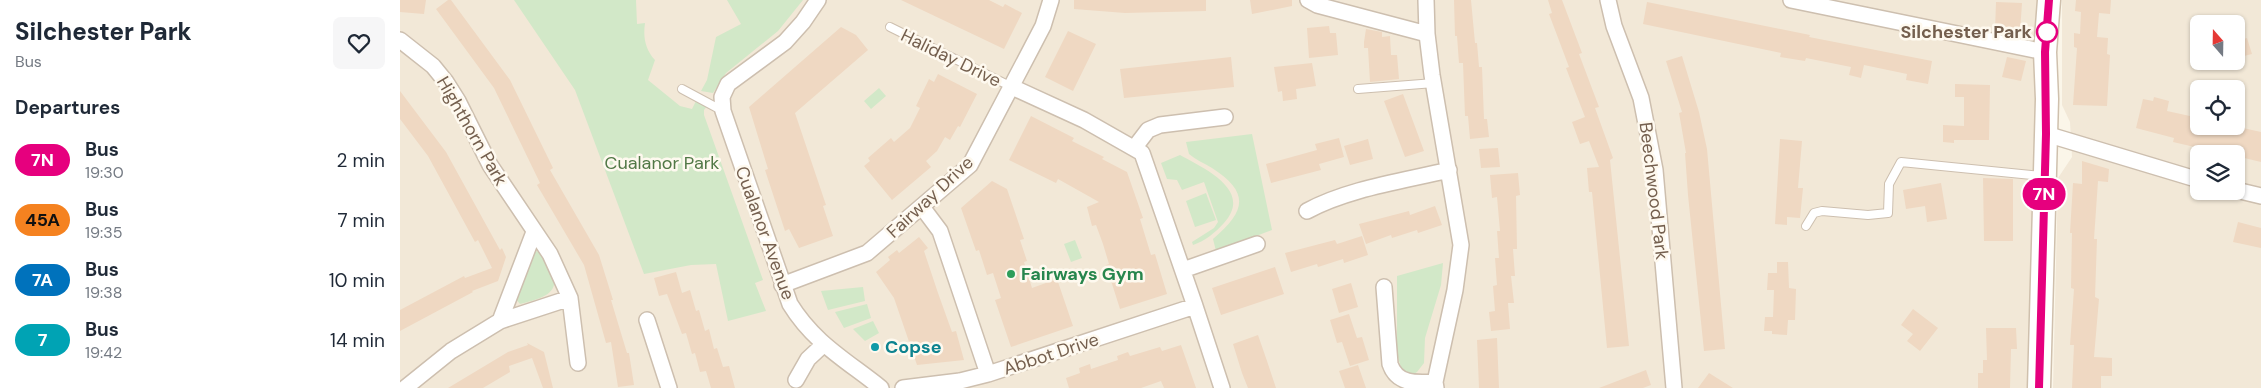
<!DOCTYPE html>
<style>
body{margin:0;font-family:"DM Sans",sans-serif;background:#f6f6f7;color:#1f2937;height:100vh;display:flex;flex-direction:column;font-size:19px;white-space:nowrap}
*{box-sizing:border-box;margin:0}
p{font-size:16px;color:#747a83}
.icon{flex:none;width:28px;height:28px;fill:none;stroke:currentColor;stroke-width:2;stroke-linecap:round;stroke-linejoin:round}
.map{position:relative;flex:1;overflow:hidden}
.drawer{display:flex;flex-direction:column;background:#fff;width:400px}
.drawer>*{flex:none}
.badge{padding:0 10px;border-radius:16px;font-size:18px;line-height:32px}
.needle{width:32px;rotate:340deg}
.buttons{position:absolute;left:1790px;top:15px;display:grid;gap:10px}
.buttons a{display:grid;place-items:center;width:55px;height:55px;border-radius:8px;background:#fff;box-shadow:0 1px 4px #0004;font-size:25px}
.map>.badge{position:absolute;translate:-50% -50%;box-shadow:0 0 0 2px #fff}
h2{padding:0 15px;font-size:19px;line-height:45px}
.round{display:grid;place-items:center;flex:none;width:52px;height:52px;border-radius:8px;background:#f6f6f7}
.head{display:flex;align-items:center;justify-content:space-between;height:85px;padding:0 15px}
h1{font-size:24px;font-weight:800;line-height:38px}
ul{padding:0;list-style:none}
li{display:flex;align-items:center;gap:15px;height:60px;padding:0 15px}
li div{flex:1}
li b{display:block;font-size:19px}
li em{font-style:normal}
li .badge{min-width:55px;font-weight:700;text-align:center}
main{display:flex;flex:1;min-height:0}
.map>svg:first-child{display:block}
.residential{fill:#f2e8d7;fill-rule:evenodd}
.green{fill:#d2e8c8}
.building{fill:#efd8c2}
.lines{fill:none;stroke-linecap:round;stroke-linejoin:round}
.lane-casing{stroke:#cdbfaf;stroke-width:10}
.street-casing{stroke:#cdbfaf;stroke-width:18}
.secondary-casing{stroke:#cfc0ad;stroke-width:25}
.lane{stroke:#fff;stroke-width:8}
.street{stroke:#fff;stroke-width:15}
.secondary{stroke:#fff;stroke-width:22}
.line-casing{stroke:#fff;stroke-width:11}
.line{stroke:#e6007e;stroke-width:8}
.stop-dot{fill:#fff;stroke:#e6007e;stroke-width:2.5}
.leisure-dot{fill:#2e9e5b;stroke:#fef9ef;stroke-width:2}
.culture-dot{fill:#0f9aa8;stroke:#fef9ef;stroke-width:2}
.labels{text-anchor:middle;stroke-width:5;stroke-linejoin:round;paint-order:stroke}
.stop-label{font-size:18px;font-weight:bold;fill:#745f4e;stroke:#fef9ef;text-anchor:end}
.street-label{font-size:18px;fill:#745f4e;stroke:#fef9ef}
.park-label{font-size:18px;fill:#517846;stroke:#fef9ef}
.leisure-label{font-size:18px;font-weight:bold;fill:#27864d;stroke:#fef9ef;text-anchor:start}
.culture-label{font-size:18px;font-weight:bold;fill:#0d838f;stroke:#fef9ef;text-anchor:start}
</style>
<main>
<section class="drawer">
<div class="head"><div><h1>Silchester Park</h1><p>Bus</p></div><a class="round"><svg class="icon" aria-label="heart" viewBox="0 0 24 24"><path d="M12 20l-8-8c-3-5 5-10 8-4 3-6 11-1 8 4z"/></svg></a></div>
<h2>Departures</h2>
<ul>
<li><span class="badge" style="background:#e6007e;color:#fff">7N</span><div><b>Bus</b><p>19:30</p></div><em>2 min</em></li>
<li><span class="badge" style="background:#f58220;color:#111">45A</span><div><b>Bus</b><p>19:35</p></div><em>7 min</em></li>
<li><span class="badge" style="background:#0072bc;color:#fff">7A</span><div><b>Bus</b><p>19:38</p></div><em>10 min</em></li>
<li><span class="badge" style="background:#00a3b4;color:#fff">7</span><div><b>Bus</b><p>19:42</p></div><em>14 min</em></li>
</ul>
</section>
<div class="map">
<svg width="1861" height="388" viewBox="0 0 1861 388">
<rect width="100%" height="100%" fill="#fbf6e9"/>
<path class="residential" d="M 0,0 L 1643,0 L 1637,388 L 0,388 Z
M 1662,0 L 1861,0 L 1861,388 L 1653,388 L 1658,178 L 1672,157 L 1670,122 L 1662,105 ZM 1799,24 L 1836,24 L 1836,61 L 1799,61 ZM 1799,89 L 1836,89 L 1836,126 L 1799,126 ZM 1799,154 L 1836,154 L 1836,191 L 1799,191 Z"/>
<path class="green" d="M 114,0 L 236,0 L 237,24 L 245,23 C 243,37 245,49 255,60 L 248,80 L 280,106 L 292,109 L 296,101 L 307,106 L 304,110 L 304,115 L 363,280 L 355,283 L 366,311 L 328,321 L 316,264 L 291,265 L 244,274 L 175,90 Z
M 327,0 L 403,0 L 378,31 L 326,73 L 313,93 L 301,91 L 307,80 L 316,37 L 341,24 Z
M 479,88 L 486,96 L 471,109 L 464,101 Z
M 852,134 L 872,230 L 816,251 L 813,239 C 845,212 851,193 812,168 C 804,163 796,160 789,154 L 786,142 Z
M 780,155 C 803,168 854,190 824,223 C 816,232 805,241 793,245 L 792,242 L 814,228 L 818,222 L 804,182 L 782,190 L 777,180 L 767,179 L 761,163 Z
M 806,193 L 816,220 L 795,227 L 786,201 Z
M 675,240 L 682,258 L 671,262 L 664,244 Z
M 136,251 C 145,255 147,261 151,270 C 163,294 140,299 120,304 L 114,297 L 131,253 Z
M 1043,263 L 1041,285 L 1025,338 L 1024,363 L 1017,372 L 1012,375 L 1002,372 L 997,353 L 997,276 Z
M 463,287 L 465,301 L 428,310 L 421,291 Z
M 467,304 L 471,318 L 444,328 L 435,312 Z
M 473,321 L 479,333 L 465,341 L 453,329 Z"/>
<path class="building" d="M 0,0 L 26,0 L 24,14 L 0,12 Z
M 48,0 L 51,0 L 110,80 L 153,168 L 150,170 L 199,255 L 213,300 L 211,300 L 227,353 L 229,353 L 234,385 L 218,387 L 211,342 L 206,343 L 184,265 L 137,185 L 140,183 L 94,88 L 36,9 Z
M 501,0 L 589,0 L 603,7 L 605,4 L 622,13 L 604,49 Z
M 674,0 L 806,0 L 806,11 L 725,13 L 674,9 Z
M 850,0 L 892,0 L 892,6 L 852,14 Z
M 1054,0 L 1071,0 L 1075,43 L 1077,43 L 1079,67 L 1082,67 L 1084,119 L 1087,119 L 1089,137 L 1070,139 L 1068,116 L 1065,116 L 1063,63 L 1059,63 L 1057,36 L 1055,36 Z
M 1148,0 L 1162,0 L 1182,53 L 1179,54 L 1199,107 L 1195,108 L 1213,158 L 1210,160 L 1229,346 L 1207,348 L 1192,192 L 1189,192 L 1187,168 L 1199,167 L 1189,141 L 1180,144 L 1172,122 L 1185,117 L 1166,68 L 1169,67 L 1149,14 L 1152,13 Z
M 1676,0 L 1711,0 L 1710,14 L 1699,13 L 1697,37 L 1708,38 L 1707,54 L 1710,55 L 1707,106 L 1673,105 L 1677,48 L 1674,47 L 1674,33 L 1680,34 L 1681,12 L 1675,11 Z
M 1247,2 L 1410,35 L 1409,37 L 1532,61 L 1528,84 L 1506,80 L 1507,74 L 1464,65 L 1461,78 L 1449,75 L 1451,67 L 1406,58 L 1405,61 L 1380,57 L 1381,53 L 1243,24 Z
M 1596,2 L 1622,3 L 1620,32 L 1595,31 Z
M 929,26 L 930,33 L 936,33 L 938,55 L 909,58 L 907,28 Z
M 441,27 L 456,35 L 468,50 L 395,113 L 426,205 L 423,206 L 433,236 L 399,248 L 389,229 L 385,231 L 365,170 L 368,169 L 349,107 Z
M 966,29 L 982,32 L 982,37 L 990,36 L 991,55 L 997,55 L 999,79 L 970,82 L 968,48 L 964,48 L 964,42 Z
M 668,31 L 696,44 L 673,91 L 645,77 Z
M 1847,38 L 1852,54 L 1836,58 L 1836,41 Z
M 1282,56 L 1299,112 L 1307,149 L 1325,349 L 1304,351 L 1288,195 L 1285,153 L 1286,153 L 1279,113 L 1282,112 L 1266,61 Z
M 831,57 L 834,87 L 724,98 L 720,69 Z
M 1607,57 L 1626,61 L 1621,81 L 1602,77 Z
M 912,63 L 916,86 L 896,89 L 897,99 L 883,101 L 882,91 L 878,92 L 874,67 Z
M 538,74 L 577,94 L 560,127 L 558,126 L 550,140 L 545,137 L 537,151 L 526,161 L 531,167 L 492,200 L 464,166 L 470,161 L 468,158 L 491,138 L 494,142 L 510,128 L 520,108 L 516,106 L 529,79 L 534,82 Z
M 1555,84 L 1590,85 L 1589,140 L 1554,140 L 1554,143 L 1543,142 L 1543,125 L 1564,126 L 1564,97 L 1555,97 Z
M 0,91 L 46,152 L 100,250 L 102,248 L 106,257 L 98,281 L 72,291 L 73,292 L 0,331 L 0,310 L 64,276 L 65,278 L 92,268 L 78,240 L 75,242 L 28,156 L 0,119 Z
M 1003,94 L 1024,151 L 1005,157 L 984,101 Z
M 1754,97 L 1769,101 L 1767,111 L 1799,118 L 1799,126 L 1834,126 L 1861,132 L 1861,162 L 1836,156 L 1836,154 L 1825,154 L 1773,142 L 1774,138 L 1736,128 L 1743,99 L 1753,101 Z
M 631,116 L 674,138 L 672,141 L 704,157 L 702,159 L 727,172 L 743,218 L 740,219 L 751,255 L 755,254 L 767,294 L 720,309 L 706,265 L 709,264 L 703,244 L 696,225 L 692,226 L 687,207 L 699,202 L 658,179 L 656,183 L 609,160 Z
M 939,138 L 944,157 L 919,164 L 921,170 L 871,183 L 866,164 L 917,150 L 915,144 Z
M 968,139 L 973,159 L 950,165 L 944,146 Z
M 1380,139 L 1402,141 L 1398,188 L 1403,188 L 1400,218 L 1387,217 L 1387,225 L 1375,224 Z
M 1098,148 L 1100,167 L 1081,168 L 1079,149 Z
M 1682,161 L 1709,169 L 1708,182 L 1698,181 L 1694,239 L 1697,239 L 1695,297 L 1699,299 L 1694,357 L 1712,358 L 1712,376 L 1701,376 L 1701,388 L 1672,388 L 1674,345 L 1670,345 L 1674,289 L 1671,288 L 1672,233 L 1670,233 L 1673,183 L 1682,184 Z
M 1118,173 L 1120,195 L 1116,196 L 1117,249 L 1113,249 L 1115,276 L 1111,276 L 1114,303 L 1108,303 L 1110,329 L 1091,331 L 1089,312 L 1095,311 L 1093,286 L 1097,285 L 1095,258 L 1099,258 L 1097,231 L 1100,231 L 1097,197 L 1092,198 L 1090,175 Z
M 1583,178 L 1613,179 L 1613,241 L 1584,241 Z
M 592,181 L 607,189 L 624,239 L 620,240 L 627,261 L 624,262 L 632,288 L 657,279 L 673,326 L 611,347 L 595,300 L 601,298 L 593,273 L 587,275 L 579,250 L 576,251 L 561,208 Z
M 1541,183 L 1547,219 L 1527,222 L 1525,206 L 1506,209 L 1503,190 Z
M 1035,206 L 1042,225 L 1018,233 L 1017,230 L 992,238 L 991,235 L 966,244 L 959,224 L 1009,211 L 1010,215 Z
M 1838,222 L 1861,228 L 1861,248 L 1833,242 Z
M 962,236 L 968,255 L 944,263 L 943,259 L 918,267 L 917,264 L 891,272 L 885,253 L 935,240 L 937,244 Z
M 519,237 L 528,248 L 524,251 L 538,293 L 552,332 L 556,331 L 564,360 L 517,365 L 494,298 L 476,272 L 490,260 L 488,257 L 497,250 L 499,253 Z
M 1377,262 L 1388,262 L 1389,288 L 1396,289 L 1395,320 L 1388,320 L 1387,335 L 1372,334 L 1372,331 L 1364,331 L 1365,317 L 1373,317 L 1374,290 L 1367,290 L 1368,273 L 1377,273 Z
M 875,267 L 884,294 L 821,315 L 812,288 Z
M 276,272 L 282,293 L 290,290 L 296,311 L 299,310 L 305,331 L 309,329 L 314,349 L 317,348 L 323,367 L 329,366 L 335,388 L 311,388 L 306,371 L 300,372 L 295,353 L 292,354 L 286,333 L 282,334 L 267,294 L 259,296 L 254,278 Z
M 951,283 L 958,307 L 939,313 L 932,289 Z
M 1513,309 L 1538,328 L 1520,351 L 1507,341 L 1513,334 L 1501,325 Z
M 949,314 L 957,338 L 962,337 L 969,360 L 950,366 L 942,342 L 937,343 L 930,320 Z
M 1586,328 L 1616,328 L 1617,349 L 1611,349 L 1610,388 L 1578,388 L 1578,373 L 1583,373 L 1583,360 L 1587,360 Z
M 858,335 L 867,361 L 876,388 L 848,388 L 842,373 L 833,344 Z
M 1097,338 L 1099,388 L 1079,388 L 1077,340 Z
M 127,343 L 144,352 L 153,388 L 143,388 L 132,358 L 109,366 L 110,372 L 83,388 L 48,388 L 108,352 L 128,345 Z
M 781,345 L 796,388 L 764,388 L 761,381 L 741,388 L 669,388 L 666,378 L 680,373 L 679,368 L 690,364 L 691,369 L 718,360 L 717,356 L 728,352 L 730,356 L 760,347 L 762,351 Z
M 958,365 L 966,388 L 945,388 L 939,371 Z
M 1246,370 L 1251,385 L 1243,388 L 1199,388 Z
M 1309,373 L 1333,388 L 1298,388 Z"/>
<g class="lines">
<g class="lane-casing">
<path id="lane" d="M 490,27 L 612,87
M 282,89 L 323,111
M 958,89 L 1034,83
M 1406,226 L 1414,213 L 1422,211 L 1468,215 L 1488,213 L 1489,184 L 1501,162 L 1642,176"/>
</g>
<g class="street-casing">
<path id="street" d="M 418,0 L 403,22 L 385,42 L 328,84 L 322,97 L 323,111 L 390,304 C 414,343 446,360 481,388
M 908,0 L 917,5 L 1027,34
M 1026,0 L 1027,34 L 1032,75 L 1061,245 L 1055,290 L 1035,382 L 1036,388
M 1208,0 L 1214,26 L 1241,98 L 1255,170 L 1274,388
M 1391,0 L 1645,52
M 0,40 L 33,66 L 46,82 L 58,101 L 90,165 L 150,254 L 170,298 L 178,363
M 612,87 L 684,120 L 742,153 L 795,306
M 1646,134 L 1799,180
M 735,147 L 748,130 L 760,125 L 825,117
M 1836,190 L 1861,196
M 522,207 L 540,231 L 588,374
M 907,211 C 947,189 1003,181 1049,170
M 783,270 L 857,244
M 382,285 L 467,253 L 570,165 L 631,49 L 643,26 L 651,0
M 984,287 L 990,364 C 997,385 1017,383 1035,382
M 247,320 L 269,388
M 100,321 L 134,232
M 396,380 L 408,359 L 423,345
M 5,388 L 51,351 L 100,321 L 170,298
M 503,388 L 560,381 L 588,374 L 795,306 L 822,388"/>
</g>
<g class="secondary-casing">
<path id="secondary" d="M 1639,388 L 1647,99 L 1645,52 L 1649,0"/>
</g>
<use href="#lane" class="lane"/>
<use href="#street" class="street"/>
<use href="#secondary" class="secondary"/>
</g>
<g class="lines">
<g class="line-casing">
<path id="line" d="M 1639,388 L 1646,134 L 1645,52 L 1649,0"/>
</g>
<use href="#line" class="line"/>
</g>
<circle class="stop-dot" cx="1647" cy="32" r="10"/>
<circle class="leisure-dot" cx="611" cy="274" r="5"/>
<circle class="culture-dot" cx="475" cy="347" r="5"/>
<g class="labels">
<g class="stop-label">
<text x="1632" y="38">Silchester Park</text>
</g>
<g class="street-label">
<text transform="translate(551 58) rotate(26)" y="6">Haliday Drive</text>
<text transform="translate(72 131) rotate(60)" y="6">Highthorn Park</text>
<text transform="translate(1254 191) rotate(83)" y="6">Beechwood Park</text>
<text transform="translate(530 197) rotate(-43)" y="6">Fairway Drive</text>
<text transform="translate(365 233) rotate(70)" y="6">Cualanor Avenue</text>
<text transform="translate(651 354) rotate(-18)" y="6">Abbot Drive</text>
</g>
<g class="park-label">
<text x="262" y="169">Cualanor Park</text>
</g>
<g class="leisure-label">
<text x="621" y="280">Fairways Gym</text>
</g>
<g class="culture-label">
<text x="485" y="353">Copse</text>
</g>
</g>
</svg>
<div class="buttons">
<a><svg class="needle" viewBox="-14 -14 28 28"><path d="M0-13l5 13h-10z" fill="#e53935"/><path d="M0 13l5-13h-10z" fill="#747a83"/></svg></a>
<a><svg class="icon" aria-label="locate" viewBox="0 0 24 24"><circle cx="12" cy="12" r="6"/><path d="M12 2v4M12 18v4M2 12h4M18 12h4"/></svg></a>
<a><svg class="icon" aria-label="layers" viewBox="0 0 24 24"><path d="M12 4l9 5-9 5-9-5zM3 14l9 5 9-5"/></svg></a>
</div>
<b class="badge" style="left:1644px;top:194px;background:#e6007e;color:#fff">7N</b>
</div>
</main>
